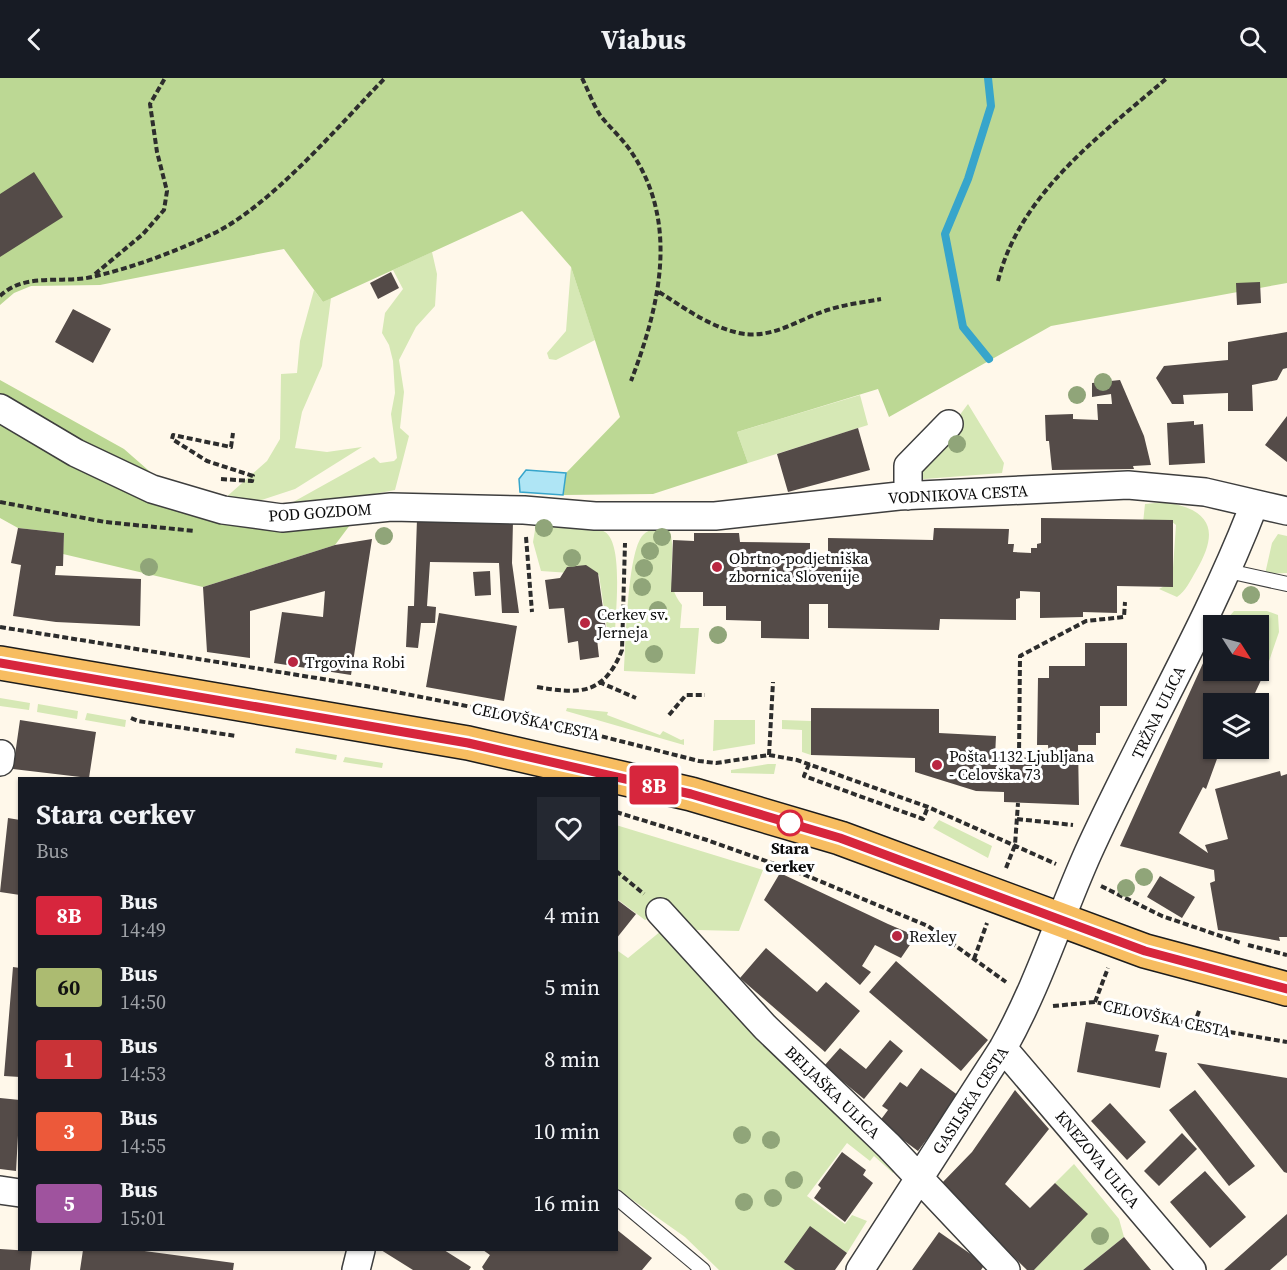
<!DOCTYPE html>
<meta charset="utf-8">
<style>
body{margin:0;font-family:"Source Serif 4",serif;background:#242831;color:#f1f3f6;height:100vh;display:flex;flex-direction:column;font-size:22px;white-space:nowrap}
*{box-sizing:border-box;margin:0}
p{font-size:20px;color:#9ea1a6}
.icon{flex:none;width:33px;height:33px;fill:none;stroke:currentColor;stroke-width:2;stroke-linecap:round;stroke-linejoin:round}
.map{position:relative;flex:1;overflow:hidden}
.details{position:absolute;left:18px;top:699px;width:600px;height:474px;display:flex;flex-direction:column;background:#171b24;border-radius:0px;box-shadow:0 2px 4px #0004}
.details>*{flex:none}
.badge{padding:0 12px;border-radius:4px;font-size:21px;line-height:39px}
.needle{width:39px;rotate:126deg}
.buttons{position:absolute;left:1203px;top:537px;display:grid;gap:12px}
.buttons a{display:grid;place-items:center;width:66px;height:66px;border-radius:0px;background:#171b24;box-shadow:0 2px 4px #0004;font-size:30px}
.map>.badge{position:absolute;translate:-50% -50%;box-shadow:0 0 0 3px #fff}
.round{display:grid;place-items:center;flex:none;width:63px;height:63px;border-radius:0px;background:#242831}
.summary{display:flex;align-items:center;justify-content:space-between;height:102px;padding:0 18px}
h1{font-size:28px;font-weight:700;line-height:45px}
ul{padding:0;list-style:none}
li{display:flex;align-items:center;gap:18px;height:72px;padding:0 18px}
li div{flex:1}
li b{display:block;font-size:22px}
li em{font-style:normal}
li .badge{min-width:66px;font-weight:700;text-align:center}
header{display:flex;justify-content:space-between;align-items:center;height:78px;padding:0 18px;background:#171b24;font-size:27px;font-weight:700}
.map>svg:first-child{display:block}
.green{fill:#d6e8b5}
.forest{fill:#bcd894}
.water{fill:#afe5f5;stroke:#37a5cb;stroke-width:1.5}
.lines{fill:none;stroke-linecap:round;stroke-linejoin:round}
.stream{stroke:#37a5cb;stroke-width:8}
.building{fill:#544b48}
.lane-casing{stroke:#3e3e3e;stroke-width:16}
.street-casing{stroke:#3e3e3e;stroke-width:30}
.primary-casing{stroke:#1c1c1c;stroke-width:36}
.path{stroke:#2d2d2d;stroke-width:4;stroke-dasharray:6 3;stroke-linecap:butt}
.lane{stroke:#fff;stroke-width:14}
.street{stroke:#fff;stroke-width:27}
.primary{stroke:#f7bd61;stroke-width:33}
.tree{fill:#90a579}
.line-casing{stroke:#fff;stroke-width:14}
.line{stroke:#d7263d;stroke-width:9}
.poi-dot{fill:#b92641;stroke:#fff;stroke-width:2}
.stop-dot{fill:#fff;stroke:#d7263d;stroke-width:3}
.labels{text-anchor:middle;stroke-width:6;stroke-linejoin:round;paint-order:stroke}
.street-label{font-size:16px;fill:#0b0b0b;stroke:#fff}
.poi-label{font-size:16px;fill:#0b0b0b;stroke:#fff;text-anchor:start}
.stop-label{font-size:16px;font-weight:bold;fill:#0b0b0b;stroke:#fff}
</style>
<header><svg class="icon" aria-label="back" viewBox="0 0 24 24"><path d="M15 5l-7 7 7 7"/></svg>Viabus<svg class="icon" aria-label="search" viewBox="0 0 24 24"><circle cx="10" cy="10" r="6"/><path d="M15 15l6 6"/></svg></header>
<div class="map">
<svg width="1287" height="1192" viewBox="0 0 1287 1192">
<rect width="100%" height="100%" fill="#fff8ea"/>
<path class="green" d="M 432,174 L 437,196 L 435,228 L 416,249 L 399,282 L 404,314 L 400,350 L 409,358 L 395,412 L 316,427 L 286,428 L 374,379 L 380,385 L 394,383 L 397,380 L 391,336 L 395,315 L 393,283 L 389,267 L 382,255 L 385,235 L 403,211 L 393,192 Z
M 571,189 L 595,262 L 556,282 L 549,281 L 547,275 L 566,253 Z
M 314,212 L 323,224 L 331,220 L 322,288 L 302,334 L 295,370 L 327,374 L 362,369 L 295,411 L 246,427 L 224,421 L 267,383 L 280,361 L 281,296 L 297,295 L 300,263 Z
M 860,317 L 868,347 L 748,385 L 737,354 Z
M 968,326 L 1004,385 L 1002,395 L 911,402 Z
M 1165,424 C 1213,432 1219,454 1196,493 C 1190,503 1186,513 1177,519 L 1159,511 L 1172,504 L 1176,447 L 1171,443 L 1143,445 L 1145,426 Z
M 536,446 C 552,447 592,446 605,454 C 624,466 615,536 615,558 L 608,558 L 599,497 L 541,493 L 533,464 Z
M 669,450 C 679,480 661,501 682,527 L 680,550 L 699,550 L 695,596 L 624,593 C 626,566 627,474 643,457 C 649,450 661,451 669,450 Z
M 1278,456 L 1287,458 L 1287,495 L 1265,496 L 1272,465 Z
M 1234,533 L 1267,533 L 1278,537 L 1279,554 L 1267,589 L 1259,584 L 1258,548 L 1221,548 Z
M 0,620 L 30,625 L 29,632 L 0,628 Z
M 38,626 L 78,633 L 77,641 L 37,634 Z
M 567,630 L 608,634 L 607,637 L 660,657 L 663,653 L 681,662 L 684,661 L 684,667 L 566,633 Z
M 87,635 L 126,642 L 125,649 L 85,642 Z
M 714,642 L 755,642 L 755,666 L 713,673 Z
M 782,642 L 811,643 L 811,677 L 802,674 L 802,652 L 782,651 Z
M 296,670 L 337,677 L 336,682 L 295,675 Z
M 345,679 L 383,685 L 382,690 L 343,684 Z
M 768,686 L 776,686 L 774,696 L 731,695 L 731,692 Z
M 939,742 L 992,768 L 988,780 L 933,750 Z
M 616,747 L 763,792 L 739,853 L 697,852 L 660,835 L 645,842 L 617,821 Z
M 661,853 L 897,1089 L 893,1095 L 874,1078 L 870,1083 L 847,1065 L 807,1118 L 845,1146 L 852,1137 L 867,1143 L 847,1175 L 810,1149 L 795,1192 L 719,1192 L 685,1159 L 617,1111 L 616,875 L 618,873 L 628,880 Z
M 1074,1086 L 1119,1141 L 1124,1159 L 1083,1192 L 1034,1192 L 1087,1136 L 1055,1105 Z"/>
<path class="forest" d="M 0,0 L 1287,0 L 1287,205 L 1051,248 L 889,339 L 878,311 L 737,354 L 748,385 L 653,416 L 563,417 L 566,395 L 620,339 L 571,189 L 522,133 L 323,224 L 284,171 L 100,207 L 31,208 L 14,215 L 0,227 Z
M 0,302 L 124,371 L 156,399 L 149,419 L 353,443 L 335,467 L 203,509 L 63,476 L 64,455 L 18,450 L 0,440 Z"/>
<path class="water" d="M 526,392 L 566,395 L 563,417 L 520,414 L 519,401 Z"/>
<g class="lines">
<path class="stream" d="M 988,0 L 991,28 L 968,101 L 945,156 L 963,249 L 989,281"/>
</g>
<path class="building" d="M 34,94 L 63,139 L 0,179 L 0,116 Z
M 391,194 L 399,210 L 378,221 L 370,205 Z
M 1260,204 L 1261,225 L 1237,227 L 1236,205 Z
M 73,231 L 111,251 L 93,285 L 55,264 Z
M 1287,254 L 1287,290 L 1283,291 L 1277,302 L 1252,307 L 1253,333 L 1228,333 L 1228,315 L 1183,317 L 1184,326 L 1172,326 L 1156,300 L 1164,288 L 1228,282 L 1228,264 Z
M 1120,302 L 1144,358 L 1151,387 L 1133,388 L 1134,391 L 1052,392 L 1049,363 L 1046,363 L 1045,337 L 1073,336 L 1073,341 L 1098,342 L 1097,326 L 1112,326 L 1111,316 L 1092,319 L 1092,305 Z
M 1287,338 L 1287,384 L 1265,367 Z
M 1194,343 L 1194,347 L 1203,346 L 1205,385 L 1169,387 L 1167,345 Z
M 858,350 L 870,392 L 788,414 L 777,376 Z
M 1041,440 L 1173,442 L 1173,509 L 1117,508 L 1117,535 L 1083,534 L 1083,539 L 1040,540 L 1040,514 L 1020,513 L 1020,520 L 1016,521 L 1016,542 L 940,541 L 939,552 L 828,550 L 828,526 L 809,526 L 809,561 L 761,560 L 761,543 L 726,542 L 726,528 L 703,528 L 703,514 L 671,514 L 673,462 L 694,463 L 694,455 L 739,455 L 740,464 L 810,465 L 810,482 L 822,482 L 822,487 L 828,487 L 828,460 L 933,462 L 934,450 L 1009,451 L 1008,466 L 1014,466 L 1013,474 L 1031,475 L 1031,470 L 1037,470 L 1037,466 L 1041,465 Z
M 417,441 L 513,443 L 512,485 L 519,535 L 502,535 L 499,485 L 430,484 L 427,528 L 436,529 L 435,545 L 421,545 L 418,570 L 406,569 L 408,528 L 414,528 Z
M 18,450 L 64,455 L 63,488 L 56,488 L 55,497 L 141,501 L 140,548 L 56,544 L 13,538 L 21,487 L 11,485 Z
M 372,461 L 351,597 L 274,585 L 282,534 L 323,539 L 325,513 L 250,533 L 250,580 L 207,574 L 203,509 L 335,467 Z
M 586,487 L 598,495 L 607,559 L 597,561 L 599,579 L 580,582 L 578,563 L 568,565 L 564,530 L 549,531 L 545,502 L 560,500 L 567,489 Z
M 490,493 L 491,517 L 475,518 L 473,494 Z
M 439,535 L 517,548 L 504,623 L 426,609 Z
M 1214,561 L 1214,592 L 1258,592 L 1258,584 L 1267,589 L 1250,626 L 1214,626 L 1214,670 L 1221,670 L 1206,711 L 1203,709 L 1179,755 L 1208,775 L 1205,767 L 1228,761 L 1215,711 L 1280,693 L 1281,698 L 1287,696 L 1287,859 L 1279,859 L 1280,863 L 1218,852 L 1210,805 L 1215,803 L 1214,792 L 1120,768 Z
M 1085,565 L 1127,565 L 1127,628 L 1100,628 L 1100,655 L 1096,655 L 1096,667 L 1078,667 L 1079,727 L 1004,724 L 1004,714 L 976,713 L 915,694 L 915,680 L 811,677 L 811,630 L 939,631 L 939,655 L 996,658 L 995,679 L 1049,680 L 1048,667 L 1037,667 L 1038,600 L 1049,600 L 1049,588 L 1085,588 Z
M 20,642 L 96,654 L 89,700 L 13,691 Z
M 8,740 L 20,742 L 20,817 L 0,814 Z
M 780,795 L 888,846 L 916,858 L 901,880 L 875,867 L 862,888 L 871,894 L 860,907 L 764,822 Z
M 1160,798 L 1195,819 L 1182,840 L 1147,819 Z
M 616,821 L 636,836 L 616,861 Z
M 766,870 L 817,914 L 826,904 L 860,933 L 825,974 L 740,900 Z
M 896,883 L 988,962 L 961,993 L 869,914 Z
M 13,889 L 20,890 L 20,999 L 4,998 Z
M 1086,944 L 1159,957 L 1155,973 L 1167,975 L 1160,1010 L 1077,994 Z
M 890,962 L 903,973 L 864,1021 L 824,988 L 840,970 L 866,991 Z
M 1197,985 L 1287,1000 L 1287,1095 L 1284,1094 Z
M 921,990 L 959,1018 L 918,1073 L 879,1044 L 888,1032 L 882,1028 L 900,1004 L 907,1009 Z
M 1015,1012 L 1049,1051 L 1005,1106 L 1030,1130 L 1055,1105 L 1088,1136 L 1034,1192 L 1027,1192 L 940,1107 L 972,1074 Z
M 1195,1012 L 1255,1088 L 1229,1108 L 1169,1032 Z
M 0,1020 L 20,1022 L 16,1093 L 0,1091 Z
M 1110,1025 L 1146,1064 L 1127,1082 L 1091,1043 Z
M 1182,1055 L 1197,1071 L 1159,1108 L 1144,1093 Z
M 842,1074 L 866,1092 L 863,1097 L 873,1105 L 845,1144 L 814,1120 L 821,1110 L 818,1107 Z
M 1205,1093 L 1246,1139 L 1210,1170 L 1170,1124 Z
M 1287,1136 L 1287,1177 L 1270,1192 L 1224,1192 Z
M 810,1148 L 847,1175 L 835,1192 L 795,1192 L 784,1184 Z
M 616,1151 L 652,1180 L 642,1192 L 484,1192 L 482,1189 L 490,1177 L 483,1172 L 616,1172 Z
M 939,1154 L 985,1186 L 981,1192 L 912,1192 Z
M 1124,1159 L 1151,1192 L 1083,1192 Z
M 0,1171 L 32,1173 L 30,1192 L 0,1192 Z
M 83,1172 L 137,1172 L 234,1185 L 233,1192 L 80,1192 Z
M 381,1172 L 444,1172 L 471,1189 L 469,1192 L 413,1192 Z"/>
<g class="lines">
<g class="lane-casing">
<path id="lane" d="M 1228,493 L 1287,506
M 616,1119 L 703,1192"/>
</g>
<g class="street-casing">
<path id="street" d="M 0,330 L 76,375 L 152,411 L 223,432 L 282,440 L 391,429 L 524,432 L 595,438 L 715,438 L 899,418 L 1128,407 L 1205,414 L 1287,433
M 908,418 L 908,388 L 949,346
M 0,684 L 1,676
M 660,834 L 765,949 L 889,1068 L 1006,1192
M 1003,970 L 1192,1192
M 0,1112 L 20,1115
M 356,1192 L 361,1172
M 860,1192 L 1003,970 C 1038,908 1059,840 1088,775 C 1141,658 1208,547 1254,427"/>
</g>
<g class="primary-casing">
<path id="primary" d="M 0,585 L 468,665 L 691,716 L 840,760 L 1145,873 L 1287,911"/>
</g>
<path class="path" d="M 582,0 C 588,12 593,26 600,37 C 609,49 621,59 630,72 C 680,144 660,227 631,303
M 95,196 L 143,156 L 164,132 L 167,113 L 157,74 L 150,26 L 165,0
M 998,203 C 1020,115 1101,57 1167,0
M 659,214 C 683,229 707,247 735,254 C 771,264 799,240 831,231 C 847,226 865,224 881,221
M 0,218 C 25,194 61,206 92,199 C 131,190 172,175 208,158 C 268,132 339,47 385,0
M 221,401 L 252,403 L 253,398 L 207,383 L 172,361 L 173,357 L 231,369 L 233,355
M 0,424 L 105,444 L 195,453
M 526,459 L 532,534
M 0,549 L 366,608 L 537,642 L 699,683 L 716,685 L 769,677 L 797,682 L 928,729 L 1056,786
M 599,604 L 636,620
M 537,609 C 578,616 604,618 622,572 L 625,465
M 669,637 L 686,617 L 705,617
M 131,640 L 138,643 L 236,658
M 769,677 L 773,604
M 1019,679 L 1020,578 L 1086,543 L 1124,539 L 1125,524
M 809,686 L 804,698 L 923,741 L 928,729
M 616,734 L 707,762 L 805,797 L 928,848 L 1006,904
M 1017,741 L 1073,747
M 1006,790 L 1015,767 L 1018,725
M 616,793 L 644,816
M 1101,808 L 1162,838 L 1241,865
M 1248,867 L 1287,877
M 974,881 L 987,845
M 1095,924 L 1108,890
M 1053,928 L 1095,924 L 1206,950 L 1287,964
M 1194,947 L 1200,930"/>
<use href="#lane" class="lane"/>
<use href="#street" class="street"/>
<use href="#primary" class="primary"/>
</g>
<g class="tree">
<circle cx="1103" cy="304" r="9"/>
<circle cx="1077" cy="317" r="9"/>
<circle cx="957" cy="366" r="9"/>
<circle cx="544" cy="450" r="9"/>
<circle cx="384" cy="458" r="9"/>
<circle cx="662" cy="459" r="9"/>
<circle cx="650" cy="473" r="9"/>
<circle cx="572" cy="480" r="9"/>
<circle cx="149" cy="489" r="9"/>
<circle cx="644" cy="490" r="9"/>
<circle cx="642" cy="509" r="9"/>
<circle cx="1251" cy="517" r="9"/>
<circle cx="658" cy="532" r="9"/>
<circle cx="718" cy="557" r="9"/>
<circle cx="654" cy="576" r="9"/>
<circle cx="1144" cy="799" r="9"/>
<circle cx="1126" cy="810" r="9"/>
<circle cx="742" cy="1057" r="9"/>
<circle cx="771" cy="1062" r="9"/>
<circle cx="794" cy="1102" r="9"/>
<circle cx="773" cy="1120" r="9"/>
<circle cx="744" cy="1124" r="9"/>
<circle cx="1100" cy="1158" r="9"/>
</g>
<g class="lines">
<g class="line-casing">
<path id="line" d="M 0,585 L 468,665 L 691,716 L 840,760 L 1145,873 L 1287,911"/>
</g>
<use href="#line" class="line"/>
</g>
<g class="poi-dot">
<circle cx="717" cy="489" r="6"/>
<circle cx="585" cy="545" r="6"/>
<circle cx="293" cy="584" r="6"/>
<circle cx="937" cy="687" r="6"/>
<circle cx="897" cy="858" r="6"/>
</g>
<circle class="stop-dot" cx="790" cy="745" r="12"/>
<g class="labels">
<g class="street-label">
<text transform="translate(958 416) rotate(-3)" y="6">VODNIKOVA CESTA</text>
<text transform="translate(320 434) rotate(-4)" y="6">POD GOZDOM</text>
<text transform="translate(1158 634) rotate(-64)" y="6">TRŽNA ULICA</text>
<text transform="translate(536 643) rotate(12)" y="6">CELOVŠKA CESTA</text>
<text transform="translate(1167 940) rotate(12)" y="6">CELOVŠKA CESTA</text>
<text transform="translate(833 1014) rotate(44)" y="6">BELJAŠKA ULICA</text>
<text transform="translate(970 1022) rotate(-57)" y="6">GASILSKA CESTA</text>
<text transform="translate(1098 1081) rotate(50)" y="6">KNEZOVA ULICA</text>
</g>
<g class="poi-label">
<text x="729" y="486">Obrtno-podjetniška<tspan x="729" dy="18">zbornica Slovenije</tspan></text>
<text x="597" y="542">Cerkev sv.<tspan x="597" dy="18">Jerneja</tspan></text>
<text x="305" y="590">Trgovina Robi</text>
<text x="949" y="684">Pošta 1132 Ljubljana<tspan x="949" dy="18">- Celovška 73</tspan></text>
<text x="909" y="864">Rexley</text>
</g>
<g class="stop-label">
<text x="790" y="776">Stara<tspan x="790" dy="18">cerkev</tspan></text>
</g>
</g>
</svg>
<div class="buttons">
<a><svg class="needle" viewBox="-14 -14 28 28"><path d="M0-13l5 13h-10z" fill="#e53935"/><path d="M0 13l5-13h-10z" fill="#9ea1a6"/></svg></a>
<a><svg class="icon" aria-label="layers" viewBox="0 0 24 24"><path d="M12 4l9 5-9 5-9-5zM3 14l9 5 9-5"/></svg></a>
</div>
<b class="badge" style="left:654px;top:707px;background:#d7263d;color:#fff">8B</b>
<section class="details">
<div class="summary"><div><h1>Stara cerkev</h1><p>Bus</p></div><a class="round"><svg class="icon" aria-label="heart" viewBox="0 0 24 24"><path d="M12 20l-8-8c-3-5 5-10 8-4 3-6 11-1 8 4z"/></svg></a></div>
<ul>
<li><span class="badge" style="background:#d7263d;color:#fff">8B</span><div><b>Bus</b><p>14:49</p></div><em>4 min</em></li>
<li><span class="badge" style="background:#acbb71;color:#111">60</span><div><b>Bus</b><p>14:50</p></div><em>5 min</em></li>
<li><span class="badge" style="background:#c93337;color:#fff">1</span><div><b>Bus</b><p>14:53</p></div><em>8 min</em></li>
<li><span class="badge" style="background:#ec593a;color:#fff">3</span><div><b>Bus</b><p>14:55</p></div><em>10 min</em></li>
<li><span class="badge" style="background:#9f539e;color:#fff">5</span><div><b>Bus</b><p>15:01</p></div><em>16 min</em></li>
</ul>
</section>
</div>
